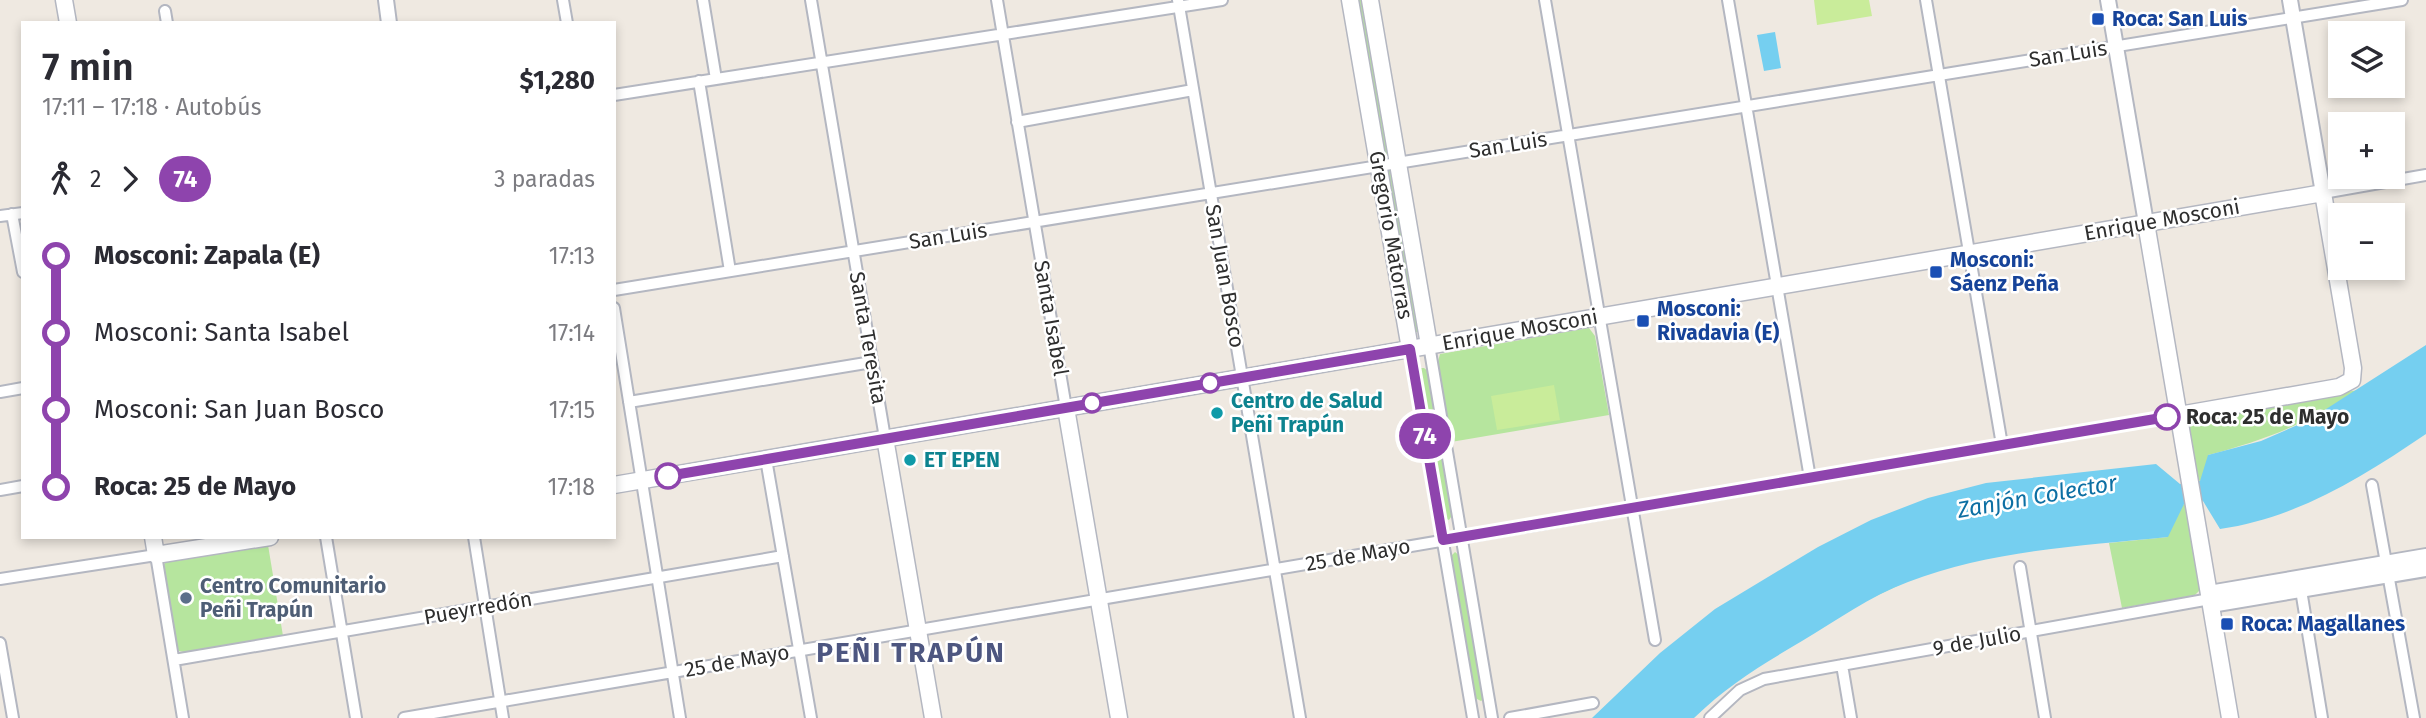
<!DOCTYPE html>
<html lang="es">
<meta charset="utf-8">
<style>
body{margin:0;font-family:"Fira Sans",sans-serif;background:#f2f2f3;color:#2b2b33;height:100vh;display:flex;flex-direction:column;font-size:26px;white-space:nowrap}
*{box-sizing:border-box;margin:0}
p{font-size:23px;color:#7c7c81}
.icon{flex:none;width:38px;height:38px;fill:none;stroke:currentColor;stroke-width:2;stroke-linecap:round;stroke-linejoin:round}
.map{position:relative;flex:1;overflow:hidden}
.drawer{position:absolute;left:21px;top:21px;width:595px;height:518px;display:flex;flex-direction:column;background:#fff;border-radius:0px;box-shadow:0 4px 10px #0003}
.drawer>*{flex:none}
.badge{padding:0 14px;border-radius:23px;font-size:24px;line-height:46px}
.controls{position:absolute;left:2328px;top:21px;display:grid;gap:14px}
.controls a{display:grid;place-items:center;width:77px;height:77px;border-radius:0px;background:#fff;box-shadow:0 4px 10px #0003;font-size:35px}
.map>.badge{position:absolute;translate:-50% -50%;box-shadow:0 0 0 4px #fff}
.legs{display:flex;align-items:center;gap:10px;height:77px;padding:0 21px;font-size:23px}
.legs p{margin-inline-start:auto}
.head{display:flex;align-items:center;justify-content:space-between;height:119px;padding:0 21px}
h1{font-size:38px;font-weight:600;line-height:52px}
ul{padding:0 21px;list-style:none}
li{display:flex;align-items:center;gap:24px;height:77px;font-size:26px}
li i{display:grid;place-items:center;width:10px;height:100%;margin:0 9px;background:currentColor}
li i::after{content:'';width:18px;height:18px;margin:-9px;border:5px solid;border-radius:50%;background:#fff}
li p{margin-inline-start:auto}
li:first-child i{background:linear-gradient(#0000 50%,currentColor 0)}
li:last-child i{background:linear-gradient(currentColor 50%,#0000 0)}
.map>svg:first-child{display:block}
.green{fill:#b6e59e}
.pitch{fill:#c9ec9a}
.water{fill:#75cff0}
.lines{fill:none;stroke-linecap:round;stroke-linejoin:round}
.minor-casing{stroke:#b4b7c1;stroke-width:14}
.tertiary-casing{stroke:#b4b7c1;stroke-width:18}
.secondary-casing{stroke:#b4b7c1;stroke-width:19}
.minor{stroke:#fff;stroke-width:10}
.tertiary{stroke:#fff;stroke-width:14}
.secondary{stroke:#fff;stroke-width:16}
.line-1-casing{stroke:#fff;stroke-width:16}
.line-1{stroke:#8e44ad;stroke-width:10}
.transit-dot{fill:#1a4fb4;stroke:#fff;stroke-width:2.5}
.stop-1-dot{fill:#fff;stroke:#8e44ad;stroke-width:3.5}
.culture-dot{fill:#0f9aa8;stroke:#fff;stroke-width:2.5}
.service-dot{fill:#5c6f8a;stroke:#fff;stroke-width:2.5}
.labels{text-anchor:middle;stroke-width:5;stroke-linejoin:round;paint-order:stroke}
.transit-label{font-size:21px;font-weight:bold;fill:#164399;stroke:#fff;text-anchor:start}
.street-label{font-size:21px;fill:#2e2e2e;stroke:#fff}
.culture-label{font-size:21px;font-weight:bold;fill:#0d838f;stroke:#fff;text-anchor:start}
.stop-label{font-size:21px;font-weight:bold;fill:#2e2e2e;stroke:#fff;text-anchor:start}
.service-label{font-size:21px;font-weight:bold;fill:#4e5e75;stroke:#fff;text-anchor:start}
.water-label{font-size:23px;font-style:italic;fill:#0d6fa3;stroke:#fff}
.district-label{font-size:28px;font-weight:bold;letter-spacing:2px;fill:#4d5680;stroke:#fff}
</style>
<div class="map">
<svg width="2426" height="718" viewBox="0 0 2426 718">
<rect width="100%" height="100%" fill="#efe9e1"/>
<path class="green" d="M 1355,0 L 1366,0 L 1388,156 L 1383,156 Z
M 1390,170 L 1421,329 L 1418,332 L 1414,332 L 1387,172 Z
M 1589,328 L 1595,336 L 1609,415 L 1451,442 L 1437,365 L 1440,354 Z
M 1421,368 L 1424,368 L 1429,372 L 1453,514 L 1449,520 L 1444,518 L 1443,515 L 1419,371 Z
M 2358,390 C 2309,423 2265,440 2208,455 L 2363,455 L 2198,481 L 2189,425 L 2193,419 Z
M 2186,504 L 2199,586 L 2199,591 L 2195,595 L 2122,608 L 2109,543 L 2168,537 L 2002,537 L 1615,718 L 1827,562 Z
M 268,545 L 283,636 L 189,653 L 179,651 L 176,648 L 164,564 L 167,561 Z
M 1455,552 L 1460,556 L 1484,699 L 1481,701 L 1475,698 L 1450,557 Z"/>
<path class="pitch" d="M 1814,0 L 1869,0 L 1872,16 L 1817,25 Z
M 1554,385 L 1560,420 L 1497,430 L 1491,396 Z"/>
<path class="water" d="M 1775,32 L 1781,68 L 1764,71 L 1757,35 Z
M 2426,345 L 2426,434 C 2361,478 2299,517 2220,529 L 2203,501 L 2184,504 L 2168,537 C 2081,546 1991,550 1908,582 C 1870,596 1836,621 1802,641 C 1760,666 1729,684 1694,718 L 1592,718 L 1660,653 L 1715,609 L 1818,547 L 1871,520 L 1928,498 L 1986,483 L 2156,464 L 2180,484 L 2200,481 L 2208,455 L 2261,441 L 2309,420 Z"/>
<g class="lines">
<g class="minor-casing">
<path id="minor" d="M 563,0 L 567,23
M 703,0 L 716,79
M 811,0 L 885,438
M 997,0 L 1066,408
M 1178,0 L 1300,718
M 1545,0 L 1655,640
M 1728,0 L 1810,478
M 1926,0 L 2002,445
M 165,11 L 167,23
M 699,81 L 730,271
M 614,95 L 1222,0
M 1017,122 L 1193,90
M 2323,193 L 2426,175
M 12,214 L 23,272
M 0,216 L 23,213
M 614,290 L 2402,0
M 614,308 L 680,718
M 1429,345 L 1492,718
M 1410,349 L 1473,718
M 0,392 L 23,388
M 629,402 L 872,362
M 766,459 L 811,718
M 2372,485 L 2414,718
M 0,490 L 23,486
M 326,537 L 356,718
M 474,537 L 503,718
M 2020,567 L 2045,718
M 0,579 L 156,555 L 183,718
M 2300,584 L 2322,718
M 0,643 L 13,718
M 174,660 L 783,556
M 1842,665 L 1851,718
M 404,718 L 2179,415
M 1510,718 L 1593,703
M 1710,718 L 1740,690 L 1764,679 L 2210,599"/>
</g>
<g class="tertiary-casing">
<path id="tertiary" d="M 386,0 L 389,23
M 2108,0 L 2146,223
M 2290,0 L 2323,193
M 2209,593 L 2426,556
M 2211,605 L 2426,569"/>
</g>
<g class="secondary-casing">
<path id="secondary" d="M 64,0 L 68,23
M 1350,0 L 1410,349
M 1370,0 L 1429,345
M 2146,223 L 2230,718
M 1066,408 L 1119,718
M 885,438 L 933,718
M 614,485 L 2323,193 L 2353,368 L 2352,380 L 2339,387 L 2179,415
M 153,537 L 156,555 L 270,537"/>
</g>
<use href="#minor" class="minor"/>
<use href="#tertiary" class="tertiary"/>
<use href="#secondary" class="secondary"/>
</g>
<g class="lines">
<g class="line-1-casing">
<path id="line-1" d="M 668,476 L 1410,349 L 1443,540 L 2167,417"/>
</g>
<use href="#line-1" class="line-1"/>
</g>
<g class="transit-dot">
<rect x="2091" y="12" width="14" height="14" rx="3.5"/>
<rect x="1929" y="265" width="14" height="14" rx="3.5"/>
<rect x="1636" y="314" width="14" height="14" rx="3.5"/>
<rect x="2220" y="617" width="14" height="14" rx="3.5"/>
</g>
<g class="stop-1-dot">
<circle cx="1210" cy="383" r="9"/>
<circle cx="1092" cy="403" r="9"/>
<circle cx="2167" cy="417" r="12"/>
<circle cx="668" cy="476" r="12"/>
</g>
<g class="culture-dot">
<circle cx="1217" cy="413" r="7"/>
<circle cx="910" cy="460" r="7"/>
</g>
<circle class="service-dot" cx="186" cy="598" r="7"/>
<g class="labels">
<g class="transit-label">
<text x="2112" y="26">Roca: San Luis</text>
<text x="1950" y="267">Mosconi:<tspan x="1950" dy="24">Sáenz Peña</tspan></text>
<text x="1657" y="316">Mosconi:<tspan x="1657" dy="24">Rivadavia (E)</tspan></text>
<text x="2241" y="631">Roca: Magallanes</text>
</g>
<g class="street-label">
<text transform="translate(2068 54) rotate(-9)" y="7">San Luis</text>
<text transform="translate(1508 145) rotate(-9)" y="7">San Luis</text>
<text transform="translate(2162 220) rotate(-10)" y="7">Enrique Mosconi</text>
<text transform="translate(1391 235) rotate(80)" y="7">Gregorio Matorras</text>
<text transform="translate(948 236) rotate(-9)" y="7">San Luis</text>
<text transform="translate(1225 276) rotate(80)" y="7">San Juan Bosco</text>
<text transform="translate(1051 318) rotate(80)" y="7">Santa Isabel</text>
<text transform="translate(1520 330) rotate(-10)" y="7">Enrique Mosconi</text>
<text transform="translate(868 338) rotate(80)" y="7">Santa Teresita</text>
<text transform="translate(1358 555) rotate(-10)" y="7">25 de Mayo</text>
<text transform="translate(478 608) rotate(-10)" y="7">Pueyrredón</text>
<text transform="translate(1977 641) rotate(-10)" y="7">9 de Julio</text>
<text transform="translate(737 661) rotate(-10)" y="7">25 de Mayo</text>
</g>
<g class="culture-label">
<text x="1231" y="408">Centro de Salud<tspan x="1231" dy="24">Peñi Trapún</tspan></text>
<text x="924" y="467">ET EPEN</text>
</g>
<g class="stop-label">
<text x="2186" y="424">Roca: 25 de Mayo</text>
</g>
<g class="service-label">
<text x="200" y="593">Centro Comunitario<tspan x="200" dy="24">Peñi Trapún</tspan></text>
</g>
<g class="water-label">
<text transform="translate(2037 496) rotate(-10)" y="8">Zanjón Colector</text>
</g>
<g class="district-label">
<text x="911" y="662">PEÑI TRAPÚN</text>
</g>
</g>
</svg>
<div class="controls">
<a><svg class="icon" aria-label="layers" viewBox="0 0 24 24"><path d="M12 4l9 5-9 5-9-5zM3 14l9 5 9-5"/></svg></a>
<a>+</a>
<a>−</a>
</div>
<b class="badge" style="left:1425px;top:436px;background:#8e44ad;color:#fff">74</b>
<section class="drawer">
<div class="head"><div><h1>7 min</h1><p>17:11 – 17:18 · Autobús</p></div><b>$1,280</b></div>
<div class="legs"><svg class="icon" aria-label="walk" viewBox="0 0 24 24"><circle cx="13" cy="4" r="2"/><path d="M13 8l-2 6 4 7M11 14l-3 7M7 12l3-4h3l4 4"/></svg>2<svg class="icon" aria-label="forward" viewBox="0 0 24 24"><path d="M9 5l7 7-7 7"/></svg><b class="badge" style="background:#8e44ad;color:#fff">74</b><p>3 paradas</p></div>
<ul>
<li><i style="color:#8e44ad"></i><b>Mosconi: Zapala (E)</b><p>17:13</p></li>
<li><i style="color:#8e44ad"></i><span>Mosconi: Santa Isabel</span><p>17:14</p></li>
<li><i style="color:#8e44ad"></i><span>Mosconi: San Juan Bosco</span><p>17:15</p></li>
<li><i style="color:#8e44ad"></i><b>Roca: 25 de Mayo</b><p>17:18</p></li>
</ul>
</section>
</div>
